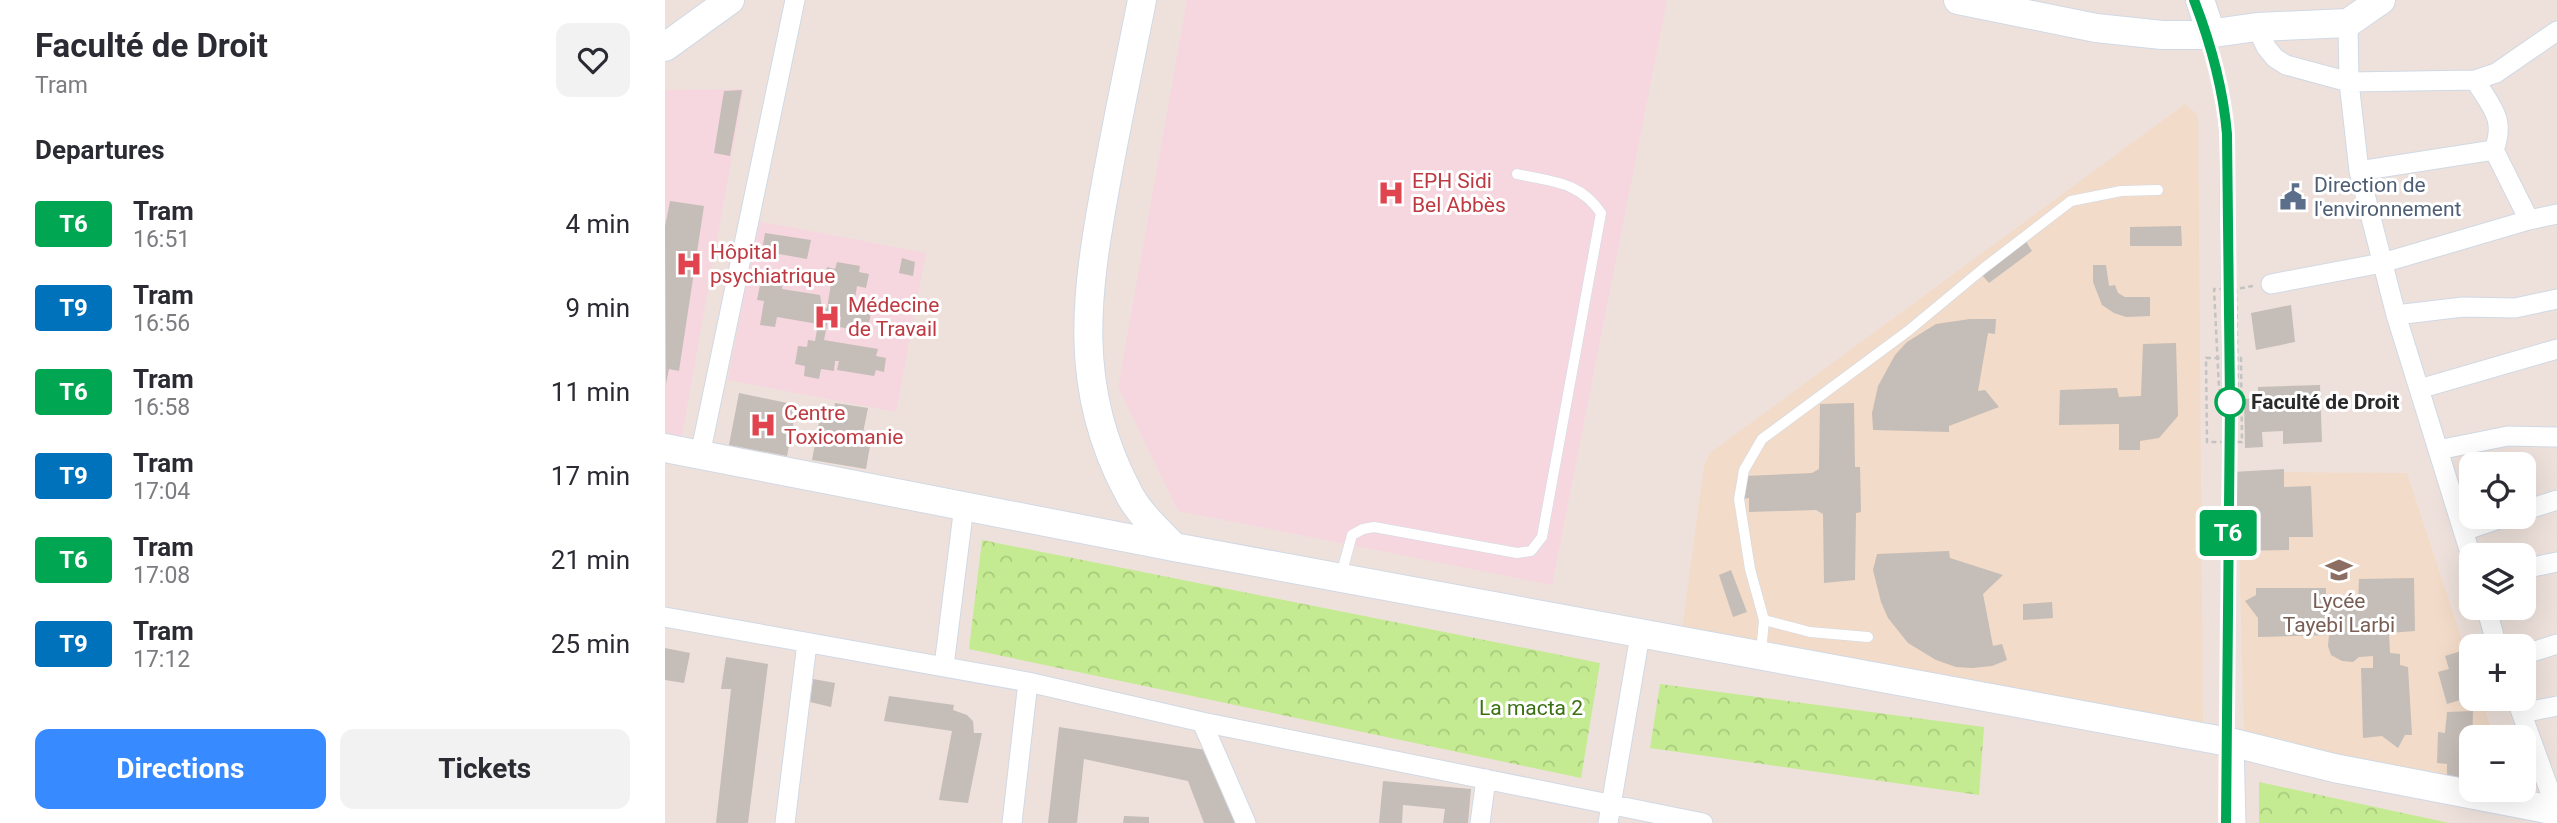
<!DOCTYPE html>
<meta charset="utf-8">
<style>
body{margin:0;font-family:Roboto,sans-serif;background:#f2f2f3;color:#2b2b33;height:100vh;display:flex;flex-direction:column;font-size:26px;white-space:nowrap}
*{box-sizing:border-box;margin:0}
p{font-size:23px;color:#7c7c81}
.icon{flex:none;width:38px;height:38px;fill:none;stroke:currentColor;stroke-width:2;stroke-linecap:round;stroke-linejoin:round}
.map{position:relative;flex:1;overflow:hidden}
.side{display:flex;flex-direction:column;background:#fff;width:665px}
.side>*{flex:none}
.badge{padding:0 14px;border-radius:5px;font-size:24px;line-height:46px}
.tools{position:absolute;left:1794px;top:452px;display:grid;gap:14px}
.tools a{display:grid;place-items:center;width:77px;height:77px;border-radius:14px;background:#fff;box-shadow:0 7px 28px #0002;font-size:35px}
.map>.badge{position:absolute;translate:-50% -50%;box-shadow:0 0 0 4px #fff}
h2{padding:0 35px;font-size:26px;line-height:63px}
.round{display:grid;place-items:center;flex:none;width:74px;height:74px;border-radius:14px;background:#f2f2f3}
.headline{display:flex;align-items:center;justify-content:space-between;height:119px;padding:0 35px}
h1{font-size:33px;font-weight:700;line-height:52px}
.cta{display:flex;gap:14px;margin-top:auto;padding:14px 35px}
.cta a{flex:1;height:80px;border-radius:14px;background:#378aff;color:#fff;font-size:28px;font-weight:700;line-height:80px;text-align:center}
.cta a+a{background:#f2f2f3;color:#2b2b33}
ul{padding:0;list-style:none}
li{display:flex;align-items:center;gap:21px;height:84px;padding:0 35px}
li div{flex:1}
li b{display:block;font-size:26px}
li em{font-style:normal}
li .badge{min-width:77px;font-weight:700;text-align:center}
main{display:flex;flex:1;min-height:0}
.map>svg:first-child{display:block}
.education{fill:#f2dbc8}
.medical{fill:#f6d7e0}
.park{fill:url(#park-crowns)}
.building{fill:#c5bdb7}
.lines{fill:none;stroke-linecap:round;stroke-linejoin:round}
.service-casing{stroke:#d0d9e5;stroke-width:11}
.minor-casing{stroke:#d0d9e5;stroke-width:21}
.secondary-casing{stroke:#d0d9e5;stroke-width:30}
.path{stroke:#c3c3c3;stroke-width:2.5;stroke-dasharray:5 3.5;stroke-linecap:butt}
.service{stroke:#fff;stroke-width:10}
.minor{stroke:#fff;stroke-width:19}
.secondary{stroke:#fff;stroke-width:28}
.tram{stroke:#9da7b7;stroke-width:2}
.line-casing{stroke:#fff;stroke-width:16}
.line{stroke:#00a651;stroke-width:10}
.stop-dot{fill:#fff;stroke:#00a651;stroke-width:3.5}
.labels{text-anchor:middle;stroke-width:6;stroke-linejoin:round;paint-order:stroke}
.health-label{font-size:21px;fill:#be3a42;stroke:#fff;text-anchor:start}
.service-label{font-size:21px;fill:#4e5e75;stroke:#fff;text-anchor:start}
.stop-label{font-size:21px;font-weight:bold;fill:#2a2a2a;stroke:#fff;text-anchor:start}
.education-label{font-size:21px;fill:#785e54;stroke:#fff}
.park-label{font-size:21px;fill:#3b7012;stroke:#fff}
</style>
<main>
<section class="side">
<div class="headline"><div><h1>Faculté de Droit</h1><p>Tram</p></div><a class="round"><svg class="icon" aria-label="heart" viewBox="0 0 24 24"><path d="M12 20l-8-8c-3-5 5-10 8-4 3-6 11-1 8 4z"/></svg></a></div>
<h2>Departures</h2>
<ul>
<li><span class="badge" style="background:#00a651;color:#fff">T6</span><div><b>Tram</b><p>16:51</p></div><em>4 min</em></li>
<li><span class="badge" style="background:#0072bc;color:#fff">T9</span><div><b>Tram</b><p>16:56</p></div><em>9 min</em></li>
<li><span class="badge" style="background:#00a651;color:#fff">T6</span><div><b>Tram</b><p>16:58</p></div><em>11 min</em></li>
<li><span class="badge" style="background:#0072bc;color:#fff">T9</span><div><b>Tram</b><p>17:04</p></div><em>17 min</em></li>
<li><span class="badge" style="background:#00a651;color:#fff">T6</span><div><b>Tram</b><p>17:08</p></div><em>21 min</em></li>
<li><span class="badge" style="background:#0072bc;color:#fff">T9</span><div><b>Tram</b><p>17:12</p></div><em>25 min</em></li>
</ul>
<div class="cta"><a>Directions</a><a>Tickets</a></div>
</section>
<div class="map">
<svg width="1892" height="823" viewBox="0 0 1892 823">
<defs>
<pattern id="park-crowns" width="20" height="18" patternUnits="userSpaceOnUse" patternTransform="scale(1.75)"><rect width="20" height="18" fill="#c4eb91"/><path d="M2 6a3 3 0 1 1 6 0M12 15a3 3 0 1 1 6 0" fill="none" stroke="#a9ca7d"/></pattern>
</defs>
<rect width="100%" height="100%" fill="#eee1db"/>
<path class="education" d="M 1520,104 L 1533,115 L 1538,725 L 1017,630 L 1039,466 L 1045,453 Z
M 1572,472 L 1742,473 L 1806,668 L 1806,698 L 1816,698 L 1829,737 L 1806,737 L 1806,789 L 1600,751 L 1579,731 Z"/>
<path class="medical" d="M 522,0 L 1002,0 L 887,585 L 513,511 L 453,387 Z
M 79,89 L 16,441 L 0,438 L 0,90 Z
M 93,221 L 261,253 L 231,412 L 63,380 Z"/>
<path class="park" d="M 317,540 L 935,663 L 916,778 L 304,649 Z
M 995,684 L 1319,727 L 1314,795 L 985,748 Z
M 1594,782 L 1784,823 L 1594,823 Z"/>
<path class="building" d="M 77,90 L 65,156 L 49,153 L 59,91 Z
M 5,201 L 39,206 L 14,371 L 4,369 L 1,384 L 0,226 Z
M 1516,226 L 1517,246 L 1465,246 L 1465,227 Z
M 100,233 L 146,240 L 142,259 L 97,251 Z
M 1360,240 L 1367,251 L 1324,283 L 1317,275 Z
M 237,258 L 250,262 L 248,276 L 234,273 Z
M 172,262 L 195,266 L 194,272 L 204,274 L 201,288 L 192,286 L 189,304 L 197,306 L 196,312 L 206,313 L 204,323 L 197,322 L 195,331 L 174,327 L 176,317 L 164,315 L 159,340 L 213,349 L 211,356 L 221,358 L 219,372 L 211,370 L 209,376 L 172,370 L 174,361 L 170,361 L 169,371 L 156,369 L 154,379 L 139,376 L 140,366 L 130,364 L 133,346 L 142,347 L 143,340 L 150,341 L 153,324 L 112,317 L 110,327 L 95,325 L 99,301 L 92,300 L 95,285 L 102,286 L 104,278 L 118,280 L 117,289 L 155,295 L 157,307 L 162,308 L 166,284 L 159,282 L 162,267 L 170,269 Z
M 1428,265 L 1441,265 L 1444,286 L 1450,285 L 1453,293 L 1460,297 L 1485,297 L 1485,316 L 1461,317 L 1449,313 L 1437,305 L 1428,282 Z
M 1626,305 L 1630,342 L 1591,350 L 1586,313 Z
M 1305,319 L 1331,319 L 1330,334 L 1323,333 L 1313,391 L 1320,390 L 1334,407 L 1284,426 L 1284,432 L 1208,430 L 1207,413 L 1213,386 L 1230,355 L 1242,342 L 1271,324 Z
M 1511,343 L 1513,416 L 1494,438 L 1475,441 L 1475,450 L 1454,450 L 1454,424 L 1394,425 L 1395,390 L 1452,388 L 1454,397 L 1476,396 L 1478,344 Z
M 1655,385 L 1657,442 L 1618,444 L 1618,431 L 1597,432 L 1598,447 L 1580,448 L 1579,399 L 1593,398 L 1593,387 Z
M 74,393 L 132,405 L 122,456 L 64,445 Z
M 170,403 L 203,408 L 197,438 L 206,440 L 201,469 L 147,460 L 156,412 L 168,414 Z
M 1189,403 L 1190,467 L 1195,467 L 1196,512 L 1191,513 L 1190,580 L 1159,583 L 1158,514 L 1151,510 L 1084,512 L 1084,498 L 1077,499 L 1079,476 L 1147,473 L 1154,469 L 1155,404 Z
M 1619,469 L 1619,487 L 1646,486 L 1648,537 L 1624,537 L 1624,550 L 1569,551 L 1568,472 Z
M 1284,551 L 1285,558 L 1338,575 L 1318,594 L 1328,646 L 1337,644 L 1342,660 L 1327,666 L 1307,668 L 1291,667 L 1271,660 L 1243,643 L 1223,618 L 1216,602 L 1208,570 L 1212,554 Z
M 1066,570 L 1082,612 L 1068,617 L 1054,575 Z
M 1749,578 L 1750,631 L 1724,633 L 1725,653 L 1735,654 L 1735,665 L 1743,667 L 1747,735 L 1740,735 L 1733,748 L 1717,736 L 1698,738 L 1696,668 L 1708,668 L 1708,656 L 1694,657 L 1688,662 L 1677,661 L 1666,655 L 1663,646 L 1664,635 L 1593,637 L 1593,618 L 1580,601 L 1591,595 L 1591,588 L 1661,588 L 1661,598 L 1672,598 L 1674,606 L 1693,605 L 1694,579 Z
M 1387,602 L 1388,618 L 1358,620 L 1358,604 Z
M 0,648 L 25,653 L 19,683 L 0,680 Z
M 1796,651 L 1806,684 L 1806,697 L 1782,704 L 1773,672 L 1784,669 L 1780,656 Z
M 61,657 L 103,664 L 83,823 L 51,823 L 66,689 L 56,689 Z
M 148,679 L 170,683 L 166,707 L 145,702 Z
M 224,696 L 289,705 L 288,710 L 302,715 L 308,721 L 309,733 L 317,733 L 303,803 L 274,800 L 287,731 L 219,721 Z
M 1808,711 L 1806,781 L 1782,781 L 1782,764 L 1772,763 L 1773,732 L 1780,733 L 1782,712 Z
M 394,727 L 547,751 L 574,823 L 539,823 L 523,781 L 419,759 L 412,823 L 383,823 Z
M 718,781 L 806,789 L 803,823 L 778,823 L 780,809 L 738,805 L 737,823 L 714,823 Z
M 459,816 L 484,817 L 484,823 L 458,823 Z"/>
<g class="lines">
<g class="service-casing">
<path id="service" d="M 676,575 L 687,535 L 698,529 L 709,527 L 852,553 L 866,551 L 877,537 L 936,213 C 914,181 887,182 852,174
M 1099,620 L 1145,632 L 1203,637
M 1096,653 L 1099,620 L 1085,569 L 1074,499 L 1079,470 L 1097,439 L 1243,331 L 1319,268 L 1406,201 L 1456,191 L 1493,190"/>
</g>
<g class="minor-casing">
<path id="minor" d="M 1683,23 L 1684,82 L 1694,171 L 1731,315 L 1806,556
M 1592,27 L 1601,47 L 1610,58 L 1621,65 L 1684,82 L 1810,80 L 1831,73 L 1892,31
M 1810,80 C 1826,107 1841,118 1829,150 L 1864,220
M 1694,171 L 1829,150
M 1606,284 L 1717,263 L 1864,220 L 1892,214
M 1731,315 L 1798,307 L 1850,308 L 1892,299
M 1754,389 L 1892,349
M 1773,450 L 1843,436 L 1892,437
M 35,455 L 130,0
M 1858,511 L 1892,500
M 1798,531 L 1843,516
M 1858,569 L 1892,562
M 1821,607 L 1832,646
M 0,617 L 363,682 L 347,823
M 1858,655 L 1892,644
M 279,666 L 299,506
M 363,682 L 537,722 L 581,823
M 1851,698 L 1892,811
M 1857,713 L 1892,706
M 537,722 L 1038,823
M 1569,743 L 1571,823
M 120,823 L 142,643
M 815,823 L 821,779
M 943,823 L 975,635"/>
</g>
<g class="secondary-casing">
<path id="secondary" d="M 477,0 C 465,61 452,122 441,183 C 421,293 407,386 462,490 C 473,513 492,529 509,547 L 1569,743 L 1669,768 L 1892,811
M 1293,0 L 1431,28 L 1497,35 L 1535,35 L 1592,27 L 1683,23 L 1716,0
M 1535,0 L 1546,33
M 0,47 L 65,0
M 0,448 L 509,547"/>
</g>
<path class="path" d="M 1541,358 L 1576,358 L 1577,442 L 1542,442 Z
M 1558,402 L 1554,388 L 1549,289 L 1571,289
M 1565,402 L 1573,387 L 1571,289 L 1588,286"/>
<use href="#service" class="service"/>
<use href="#minor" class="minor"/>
<use href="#secondary" class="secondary"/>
<path class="tram" d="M 1522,0 C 1539,46 1551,85 1555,134 L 1558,402 L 1555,823"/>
</g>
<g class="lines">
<g class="line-casing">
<path id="line" d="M 1529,0 C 1546,44 1558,87 1562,134 L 1565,402 L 1561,823"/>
</g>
<use href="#line" class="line"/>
</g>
<defs>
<g id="hospital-bare" transform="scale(2.1)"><path d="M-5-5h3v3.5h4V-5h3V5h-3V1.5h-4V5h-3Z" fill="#e0444e" stroke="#fff" stroke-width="2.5" paint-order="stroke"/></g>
<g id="civic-bare" transform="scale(2.1)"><path d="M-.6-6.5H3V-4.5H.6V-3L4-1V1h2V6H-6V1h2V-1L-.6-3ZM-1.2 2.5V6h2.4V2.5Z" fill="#5c6f8a" stroke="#fff" stroke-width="2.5" paint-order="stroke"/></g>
<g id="school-bare" transform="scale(2.1)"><path d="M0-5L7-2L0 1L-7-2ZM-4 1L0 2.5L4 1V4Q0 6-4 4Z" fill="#8d6e63" stroke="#fff" stroke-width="2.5" paint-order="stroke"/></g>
</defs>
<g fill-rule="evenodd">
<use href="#hospital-bare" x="726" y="193"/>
<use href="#civic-bare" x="1628" y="197"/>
<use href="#hospital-bare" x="24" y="264"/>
<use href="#hospital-bare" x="162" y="317"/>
<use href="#hospital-bare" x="98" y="425"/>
<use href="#school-bare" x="1674" y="570"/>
</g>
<circle class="stop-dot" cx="1565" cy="402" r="14"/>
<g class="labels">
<g class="health-label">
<text x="747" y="188">EPH Sidi<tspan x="747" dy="24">Bel Abbès</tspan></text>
<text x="45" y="259">Hôpital<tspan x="45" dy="24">psychiatrique</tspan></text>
<text x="183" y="312">Médecine<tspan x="183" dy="24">de Travail</tspan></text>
<text x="119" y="420">Centre<tspan x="119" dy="24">Toxicomanie</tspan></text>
</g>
<g class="service-label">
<text x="1649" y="192">Direction de<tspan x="1649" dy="24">l'environnement</tspan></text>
</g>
<g class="stop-label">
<text x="1586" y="409">Faculté de Droit</text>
</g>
<g class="education-label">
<text x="1674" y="608">Lycée<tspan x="1674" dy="24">Tayebi Larbi</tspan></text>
</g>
<g class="park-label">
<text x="866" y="715">La macta 2</text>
</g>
</g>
</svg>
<div class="tools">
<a><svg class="icon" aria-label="locate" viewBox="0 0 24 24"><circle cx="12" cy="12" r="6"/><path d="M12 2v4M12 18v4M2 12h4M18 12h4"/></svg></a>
<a><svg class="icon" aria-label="layers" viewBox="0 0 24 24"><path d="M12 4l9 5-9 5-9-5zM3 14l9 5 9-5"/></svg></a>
<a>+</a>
<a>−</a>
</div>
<b class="badge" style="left:1563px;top:533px;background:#00a651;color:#fff">T6</b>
</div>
</main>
